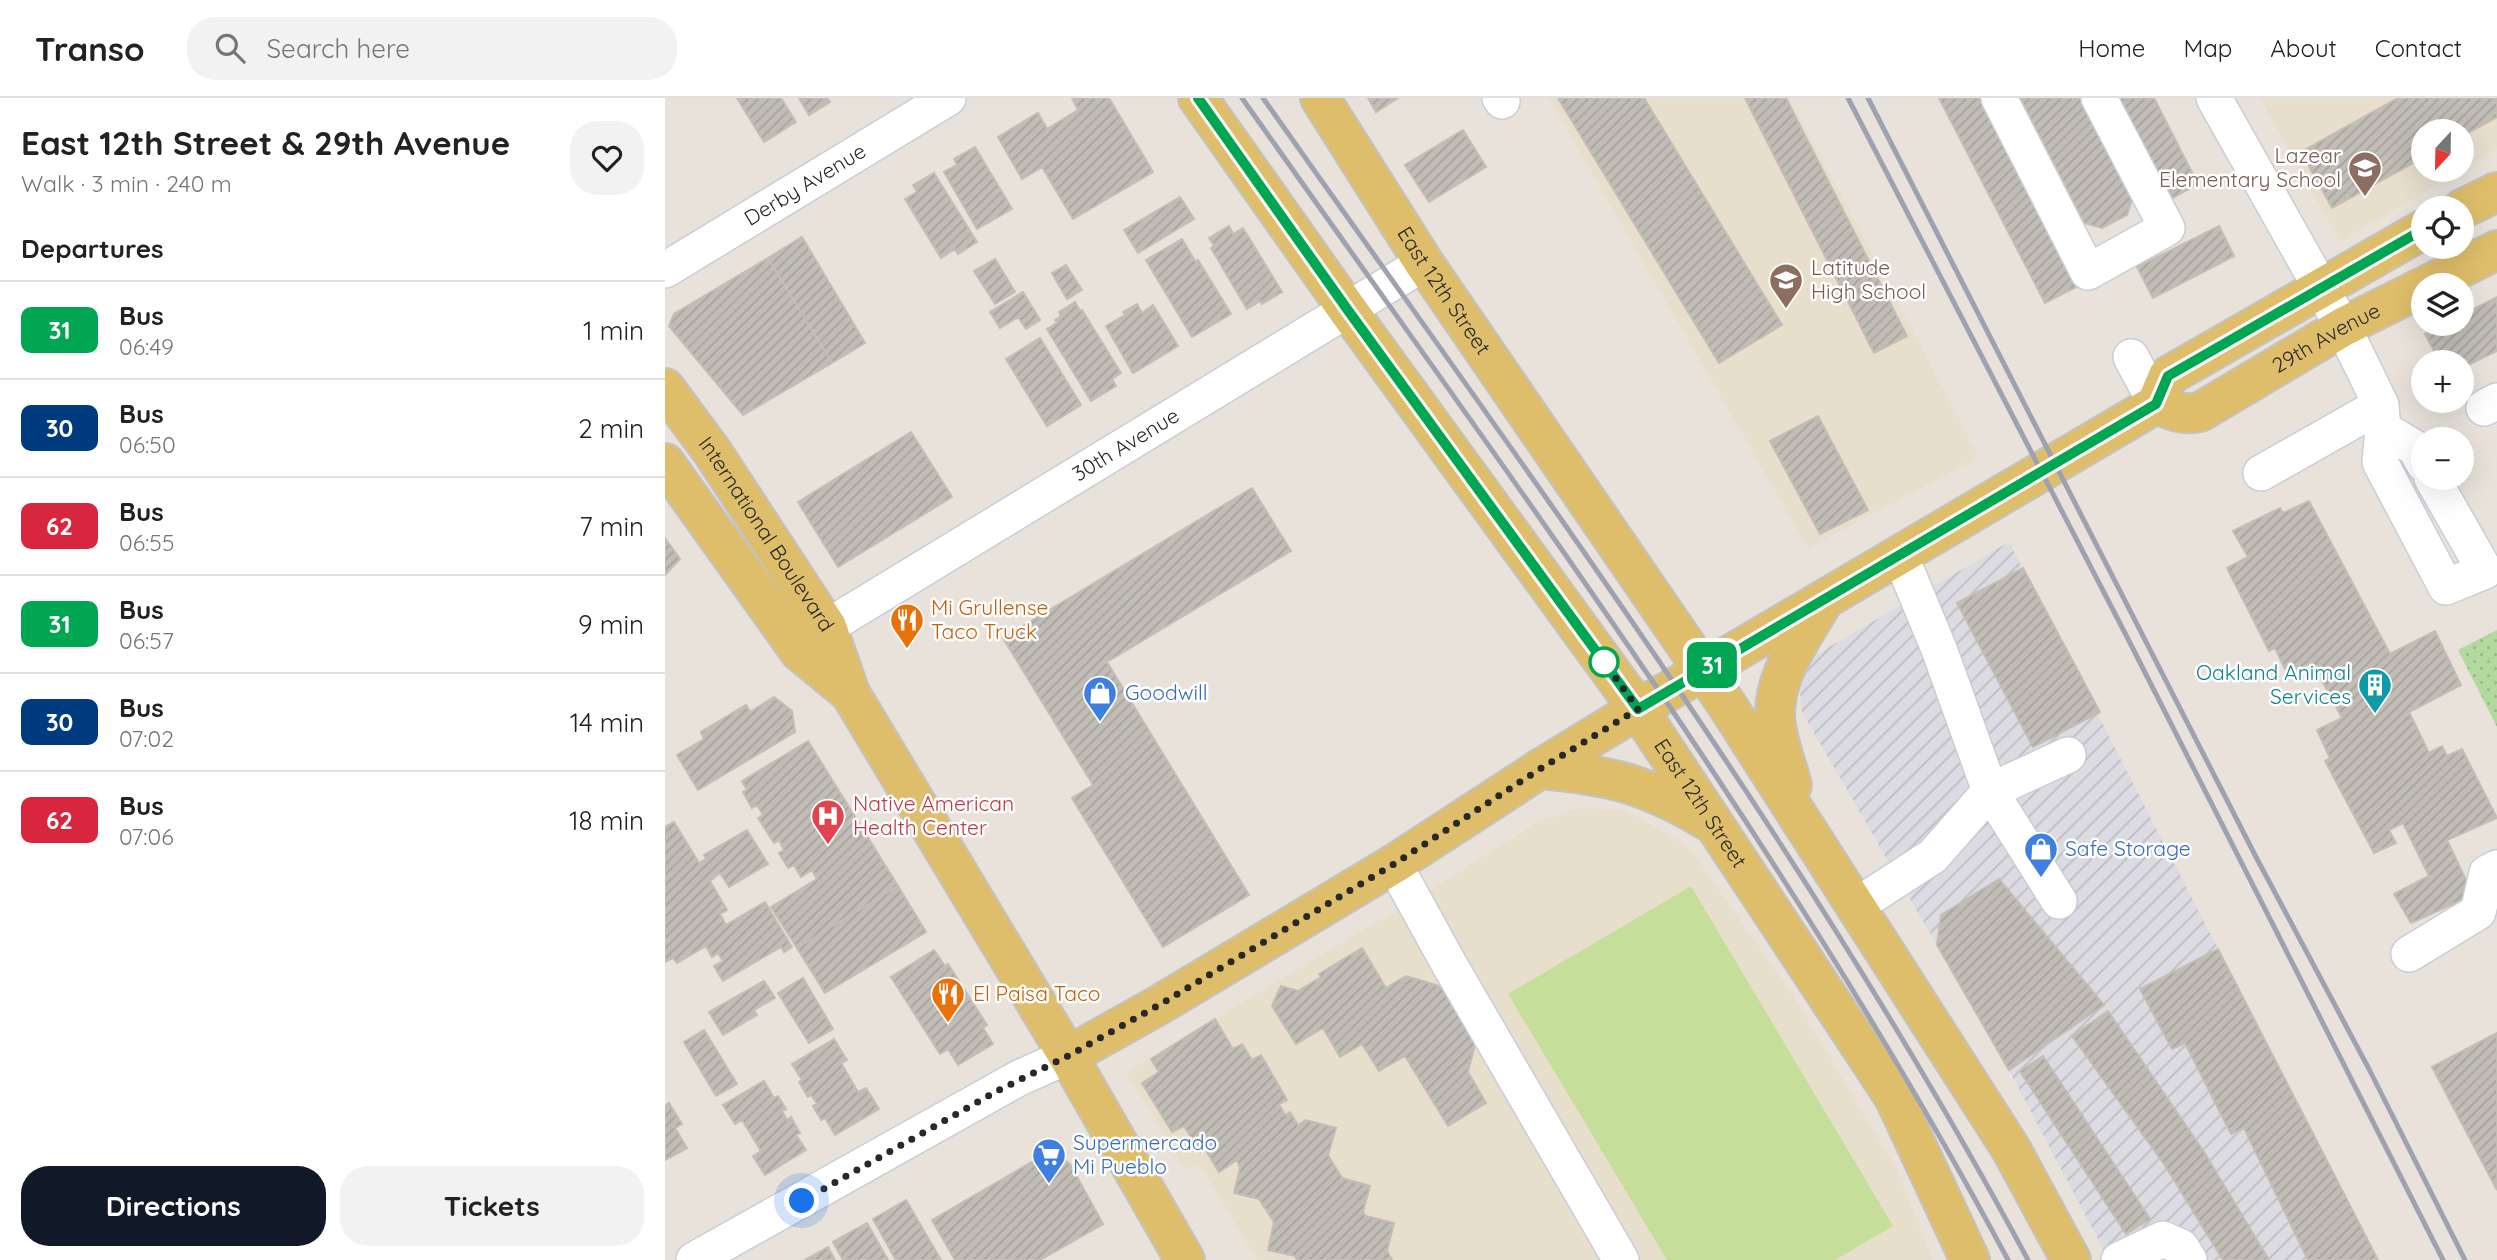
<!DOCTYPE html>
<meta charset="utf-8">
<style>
body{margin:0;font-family:Quicksand,sans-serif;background:#f2f2f2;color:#222;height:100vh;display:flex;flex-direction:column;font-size:26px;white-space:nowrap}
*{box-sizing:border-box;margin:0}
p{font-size:23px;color:#767676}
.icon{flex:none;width:38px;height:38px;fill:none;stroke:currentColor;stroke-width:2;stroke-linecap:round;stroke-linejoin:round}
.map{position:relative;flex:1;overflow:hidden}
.side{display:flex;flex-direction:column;background:#fff;width:665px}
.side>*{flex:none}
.badge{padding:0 14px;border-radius:10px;font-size:24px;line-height:46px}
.needle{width:46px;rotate:202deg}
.controls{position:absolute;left:1746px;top:21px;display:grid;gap:14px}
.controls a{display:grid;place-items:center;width:63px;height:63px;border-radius:50%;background:#fff;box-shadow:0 7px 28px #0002;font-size:35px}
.you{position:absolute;width:35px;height:35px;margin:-18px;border:5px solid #fff;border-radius:50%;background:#1a73e8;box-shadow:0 0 0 10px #1a73e833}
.map>.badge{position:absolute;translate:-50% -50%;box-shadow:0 0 0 4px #fff}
h2{padding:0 21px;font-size:26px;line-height:63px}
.round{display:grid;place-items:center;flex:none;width:74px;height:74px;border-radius:28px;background:#f2f2f2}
.summary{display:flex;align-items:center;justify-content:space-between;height:119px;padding:0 21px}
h1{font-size:33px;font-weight:700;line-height:52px}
.primary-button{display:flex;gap:14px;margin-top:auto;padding:14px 21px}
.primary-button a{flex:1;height:80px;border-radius:28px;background:#111827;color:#fff;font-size:28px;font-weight:700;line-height:80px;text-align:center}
.primary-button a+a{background:#f2f2f2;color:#222}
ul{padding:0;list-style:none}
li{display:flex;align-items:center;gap:21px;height:98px;padding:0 21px;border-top:2px solid #e0e0e0}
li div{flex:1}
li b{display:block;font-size:26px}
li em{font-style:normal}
li .badge{min-width:77px;font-weight:700;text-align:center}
header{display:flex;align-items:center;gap:42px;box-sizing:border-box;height:98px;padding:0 35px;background:#fff;border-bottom:2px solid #e0e0e0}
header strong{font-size:33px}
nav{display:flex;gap:38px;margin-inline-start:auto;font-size:24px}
.search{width:490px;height:63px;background:#f2f2f2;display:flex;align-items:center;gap:18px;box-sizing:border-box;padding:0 24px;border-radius:28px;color:#767676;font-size:26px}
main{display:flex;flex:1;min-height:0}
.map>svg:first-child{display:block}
.industrial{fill:url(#industrial-furrows)}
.education{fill:#e8decc;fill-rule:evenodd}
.grass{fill:url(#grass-dots)}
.pitch{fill:#c5df9a}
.building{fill:url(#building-hatch);stroke:#c3bdb5;stroke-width:2}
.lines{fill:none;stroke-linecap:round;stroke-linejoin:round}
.minor-casing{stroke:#c9cdd8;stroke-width:38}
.major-casing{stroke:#c3c3c3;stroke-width:42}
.minor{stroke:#fff;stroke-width:35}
.major{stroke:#debe6a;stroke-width:38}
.rail{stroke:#9ea2b0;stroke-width:5}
.line-casing{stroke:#fff;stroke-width:16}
.line{stroke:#00a651;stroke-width:10}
.walk{stroke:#282828;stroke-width:7;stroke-dasharray:0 12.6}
.stop-dot{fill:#fff;stroke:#00a651;stroke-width:3.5}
.labels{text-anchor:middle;stroke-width:5;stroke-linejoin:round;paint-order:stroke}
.education-label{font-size:21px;fill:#785e54;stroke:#fff;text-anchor:end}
.street-label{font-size:21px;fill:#282828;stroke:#fff}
.food-label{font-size:21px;fill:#c56008;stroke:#fff;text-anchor:start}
.culture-label{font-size:21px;fill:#0d838f;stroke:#fff;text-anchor:end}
.shop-label{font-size:21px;fill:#366cbe;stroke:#fff;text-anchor:start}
.health-label{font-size:21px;fill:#be3a42;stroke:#fff;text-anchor:start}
</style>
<header>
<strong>Transo</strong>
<div class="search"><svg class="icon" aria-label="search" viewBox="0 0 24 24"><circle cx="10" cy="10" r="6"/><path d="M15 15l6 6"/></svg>Search here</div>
<nav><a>Home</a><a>Map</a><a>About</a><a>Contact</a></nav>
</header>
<main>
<section class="side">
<div class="summary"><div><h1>East 12th Street &amp; 29th Avenue</h1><p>Walk · 3 min · 240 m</p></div><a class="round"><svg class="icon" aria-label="heart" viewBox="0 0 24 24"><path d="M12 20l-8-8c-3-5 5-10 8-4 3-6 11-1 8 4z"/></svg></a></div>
<h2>Departures</h2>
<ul>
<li><span class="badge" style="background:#00a651;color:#fff">31</span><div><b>Bus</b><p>06:49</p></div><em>1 min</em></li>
<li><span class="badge" style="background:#003b80;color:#fff">30</span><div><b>Bus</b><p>06:50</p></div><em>2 min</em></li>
<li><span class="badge" style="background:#d7263d;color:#fff">62</span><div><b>Bus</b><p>06:55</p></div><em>7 min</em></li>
<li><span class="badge" style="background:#00a651;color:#fff">31</span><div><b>Bus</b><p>06:57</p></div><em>9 min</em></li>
<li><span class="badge" style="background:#003b80;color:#fff">30</span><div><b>Bus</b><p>07:02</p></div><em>14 min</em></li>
<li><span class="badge" style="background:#d7263d;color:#fff">62</span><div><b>Bus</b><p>07:06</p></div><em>18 min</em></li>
</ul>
<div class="primary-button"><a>Directions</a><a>Tickets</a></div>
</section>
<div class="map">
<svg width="1832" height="1162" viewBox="0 0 1832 1162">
<defs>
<pattern id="industrial-furrows" width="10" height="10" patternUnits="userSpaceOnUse" patternTransform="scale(1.75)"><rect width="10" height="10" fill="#dcdbe1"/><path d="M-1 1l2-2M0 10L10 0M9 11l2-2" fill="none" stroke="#bdbcc1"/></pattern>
<pattern id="grass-dots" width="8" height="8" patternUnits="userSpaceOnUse" patternTransform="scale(1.75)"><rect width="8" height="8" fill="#b4d99e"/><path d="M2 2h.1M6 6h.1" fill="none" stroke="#9bba88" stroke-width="1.8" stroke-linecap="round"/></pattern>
<pattern id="building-hatch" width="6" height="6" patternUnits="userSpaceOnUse" patternTransform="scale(1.75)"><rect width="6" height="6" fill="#c1bdb6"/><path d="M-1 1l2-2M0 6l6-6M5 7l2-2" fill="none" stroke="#a6a29c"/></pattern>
</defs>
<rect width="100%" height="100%" fill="#e8e2db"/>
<path class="industrial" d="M 1344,444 L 1713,1162 L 1444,1162 L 1344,972 L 1137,614 L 1134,584 L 1152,556 Z"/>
<path class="education" d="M 884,0 L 1125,0 L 1314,359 L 1143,450 Z
M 1595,0 L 1832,0 L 1832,51 L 1675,144 ZM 1759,33 L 1797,33 L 1797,72 L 1759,72 Z
M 913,710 L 959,712 L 1023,748 L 1127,896 L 1231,1070 L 1268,1162 L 592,1162 L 534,1065 L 520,1072 L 461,974 L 764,793 L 873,724 Z"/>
<path class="grass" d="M 1832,532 L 1832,629 L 1793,552 Z"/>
<path class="pitch" d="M 1026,788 L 1228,1128 L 1170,1162 L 1002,1162 L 843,896 Z"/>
<path class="building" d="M 72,0 L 116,0 L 131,24 L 99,44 Z
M 134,0 L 162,0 L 165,4 L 144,17 Z
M 444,0 L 488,74 L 408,121 L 377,69 L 357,81 L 333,39 L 373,15 L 382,31 L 413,12 L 407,0 Z
M 703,0 L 733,0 L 711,14 Z
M 893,0 L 979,0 L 1117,227 L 1054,265 Z
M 1080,0 L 1121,0 L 1242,238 L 1209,255 Z
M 1274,0 L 1319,0 L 1415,187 L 1380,205 Z
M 1355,0 L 1415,0 L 1467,101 L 1462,117 L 1437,130 L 1419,125 Z
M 1452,0 L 1489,0 L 1533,86 L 1504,102 Z
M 1733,0 L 1832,0 L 1832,19 L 1797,38 L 1797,33 L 1759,33 L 1759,59 L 1667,110 L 1636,54 Z
M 798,32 L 821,69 L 764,104 L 740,67 Z
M 310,49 L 347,111 L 312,131 L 279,74 L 292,67 L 289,61 Z
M 269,75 L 312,144 L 293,156 L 290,151 L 276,160 L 240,101 L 252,94 L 248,87 Z
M 515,99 L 529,121 L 473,155 L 459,132 Z
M 564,128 L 568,136 L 578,130 L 617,194 L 597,206 L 595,203 L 582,211 L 546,150 L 549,148 L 544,140 Z
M 1554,128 L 1569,158 L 1488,200 L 1472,169 Z
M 137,139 L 200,245 L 167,265 L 103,160 Z
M 517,141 L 530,163 L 533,162 L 566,216 L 527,239 L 481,162 Z
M 103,160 L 167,265 L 78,317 L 4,228 L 9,216 Z
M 330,161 L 350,194 L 330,206 L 309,173 Z
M 401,167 L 417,192 L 402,201 L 387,175 Z
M 358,194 L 375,222 L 361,231 L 353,219 L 335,230 L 325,214 Z
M 1832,199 L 1832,253 L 1797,270 L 1797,264 L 1775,264 L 1760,236 L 1780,226 L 1797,226 L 1797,217 Z
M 410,204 L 415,213 L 417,212 L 456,275 L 447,281 L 451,288 L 426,303 L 382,231 L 392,225 L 390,222 L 396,218 L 394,214 Z
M 472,206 L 477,215 L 488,207 L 513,248 L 468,275 L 441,228 L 460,217 L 458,214 Z
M 375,240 L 416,307 L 382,328 L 341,261 Z
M 1153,318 L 1203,412 L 1155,436 L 1105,343 Z
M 246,334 L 287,399 L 173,469 L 133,404 Z
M 587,390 L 626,453 L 442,564 L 584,797 L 498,849 L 407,700 L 428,687 L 338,540 Z
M 1644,403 L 1725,556 L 1770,533 L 1796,587 L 1744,614 L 1764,655 L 1777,648 L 1782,658 L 1797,651 L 1832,720 L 1782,742 L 1808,797 L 1746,825 L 1729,796 L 1764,778 L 1738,725 L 1724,732 L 1731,745 L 1709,755 L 1660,663 L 1665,660 L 1652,632 L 1677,620 L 1647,564 L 1623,577 L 1610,550 L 1604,553 L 1562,470 L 1583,459 L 1568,433 L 1615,410 L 1618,415 Z
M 0,440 L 15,461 L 0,477 Z
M 1358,470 L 1435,614 L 1368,649 L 1292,505 Z
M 109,599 L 127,613 L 130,634 L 33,692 L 12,657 L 39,641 L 36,634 L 81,607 L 85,614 Z
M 143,643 L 233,788 L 132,850 L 106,809 L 152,781 L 147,772 L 136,779 L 129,767 L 123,770 L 114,755 L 119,752 L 114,742 L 109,745 L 93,720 L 98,717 L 92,707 L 87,710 L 78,694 L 82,692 L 77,683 Z
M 9,724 L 34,765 L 41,761 L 39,757 L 82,732 L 103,766 L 64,789 L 55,775 L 45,783 L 62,812 L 55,816 L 61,827 L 100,804 L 127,849 L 119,854 L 116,849 L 58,883 L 49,868 L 58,863 L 53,855 L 47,859 L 41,848 L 12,865 L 8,860 L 0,864 L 0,729 Z
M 1334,781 L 1439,907 L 1344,972 L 1272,847 L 1276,817 Z
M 233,788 L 261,834 L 160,895 L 132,850 Z
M 697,850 L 721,890 L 741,878 L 778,889 L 811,943 L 803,974 L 821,1005 L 783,1028 L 740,958 L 714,973 L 697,946 L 675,959 L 658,930 L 631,946 L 607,908 L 616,888 L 633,893 L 656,879 L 654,876 Z
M 1553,851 L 1713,1162 L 1643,1162 L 1579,1030 L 1566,1036 L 1520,945 L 1507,951 L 1475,891 Z
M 269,852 L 280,868 L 283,866 L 322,927 L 318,930 L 328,946 L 293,967 L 283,951 L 275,956 L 226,879 Z
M 138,880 L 168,931 L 144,945 L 113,895 Z
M 99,883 L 110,900 L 89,912 L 92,917 L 58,937 L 44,914 Z
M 1443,913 L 1539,1054 L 1604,1162 L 1558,1162 L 1499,1066 L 1407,938 Z
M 550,921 L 568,951 L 577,946 L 587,962 L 596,957 L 622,1002 L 614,1006 L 620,1017 L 625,1014 L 633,1027 L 641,1022 L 671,1030 L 663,1057 L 677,1080 L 705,1088 L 698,1114 L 701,1118 L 729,1125 L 722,1153 L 727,1162 L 632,1162 L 630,1158 L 603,1152 L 609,1124 L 594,1101 L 569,1095 L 575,1070 L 572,1062 L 554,1074 L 540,1051 L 535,1054 L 519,1028 L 507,1034 L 477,985 L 494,974 L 486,961 Z
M 39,932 L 72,986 L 51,998 L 19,944 Z
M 1832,935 L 1832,1092 L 1767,969 Z
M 169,941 L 182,962 L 176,965 L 193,994 L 201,990 L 214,1011 L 170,1037 L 160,1020 L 156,1022 L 148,1008 L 152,1006 L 146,997 L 143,999 L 134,984 L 137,982 L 127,966 Z
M 1378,958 L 1485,1121 L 1461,1136 L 1355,973 Z
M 99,983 L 109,1000 L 113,998 L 121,1011 L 117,1013 L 122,1022 L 126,1019 L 135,1035 L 131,1037 L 141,1052 L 100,1077 L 88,1058 L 96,1053 L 77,1022 L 70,1026 L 58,1007 Z
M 4,1005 L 17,1026 L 10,1030 L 22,1050 L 0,1062 L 0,1008 Z
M 391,1056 L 405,1066 L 438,1126 L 375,1162 L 290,1162 L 267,1122 L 379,1057 Z
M 241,1102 L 276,1162 L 231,1162 L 208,1121 Z
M 202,1125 L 223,1162 L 178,1162 L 168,1144 Z
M 163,1149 L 170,1162 L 140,1162 Z"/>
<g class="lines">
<g class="minor-casing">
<g id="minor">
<path d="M 835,0 L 837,3"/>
<path d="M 1334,0 L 1423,174 L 1502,130 L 1434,0"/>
<path d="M 1549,0 L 1678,229 L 1716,307 L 1596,375"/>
<path id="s1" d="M 0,172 L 283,0"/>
<path d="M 1466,259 L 1491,306"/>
<path d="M 1716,307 L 1718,331 L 1715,364 L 1781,489 L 1820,473 L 1767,380"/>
<path d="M 1819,310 L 1832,303"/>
<path d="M 1718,331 L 1750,350 L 1759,366"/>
<path d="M 1235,457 L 1274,551 L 1325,693 L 1394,803"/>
<path id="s2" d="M 162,529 L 759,165"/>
<path d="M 729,766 L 784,866 L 956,1162"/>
<path d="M 1191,808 L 1268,758 L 1325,693 L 1403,657"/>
<path d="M 1744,856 L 1813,814 L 1822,775 L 1832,770"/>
<path d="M 29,1162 L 354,980 L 403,958"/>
<path d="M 1454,1162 L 1498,1141 L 1516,1149 L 1524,1162"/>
</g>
</g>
<g class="major-casing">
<g id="major">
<path id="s3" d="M 533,0 L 682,211 L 973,611 L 1229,999 L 1305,1162"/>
<path id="s4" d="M 655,0 L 759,165 L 1062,607 L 1346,1051 L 1406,1162"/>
<path d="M 1797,111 L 1832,94"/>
<path id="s5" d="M 0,290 L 46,352 L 162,529 L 185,595 L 403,958 L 520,1162"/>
<path id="s6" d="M 1491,306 C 1506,312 1519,318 1535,314 L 1678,229 L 1832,152"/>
<path d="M 0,365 L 135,554 L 185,595"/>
<path d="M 875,671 C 943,677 982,686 1041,722"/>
<path d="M 1127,687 C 1122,668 1114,648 1111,628 C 1104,582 1137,540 1159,502"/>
<path d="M 403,958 L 494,907 L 729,766 L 875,671 L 973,611 L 1491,306 L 1503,278 L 1759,131"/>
</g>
</g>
<use href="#minor" class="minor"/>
<use href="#major" class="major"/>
<path class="rail" d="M 577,0 C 844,379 1124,752 1343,1162
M 598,0 C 865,379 1144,753 1363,1162
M 1183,0 L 1461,537 L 1778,1162
M 1203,0 L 1591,759 L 1704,971 L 1800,1162"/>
</g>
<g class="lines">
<g class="line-casing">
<path id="line" d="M 533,0 L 682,211 L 973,611 L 1491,306 L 1503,278 L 1759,131"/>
</g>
<use href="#line" class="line"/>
<path class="walk" d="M 137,1103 L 334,992 L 403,958 L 494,907 L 729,766 L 875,671 L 973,611 L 939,564"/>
</g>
<defs>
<g id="school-pin" transform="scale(1.75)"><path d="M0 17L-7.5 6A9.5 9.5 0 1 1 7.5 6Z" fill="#8d6e63" stroke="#fff"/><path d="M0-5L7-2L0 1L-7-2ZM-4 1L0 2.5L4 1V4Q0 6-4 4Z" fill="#fff"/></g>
<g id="restaurant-pin" transform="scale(1.75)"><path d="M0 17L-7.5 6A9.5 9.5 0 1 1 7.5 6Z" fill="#e8710a" stroke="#fff"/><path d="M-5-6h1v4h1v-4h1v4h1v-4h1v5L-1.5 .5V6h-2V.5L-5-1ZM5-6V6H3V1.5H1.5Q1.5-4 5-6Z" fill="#fff"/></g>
<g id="building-pin" transform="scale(1.75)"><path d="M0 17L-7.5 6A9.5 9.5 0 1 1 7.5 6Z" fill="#0f9aa8" stroke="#fff"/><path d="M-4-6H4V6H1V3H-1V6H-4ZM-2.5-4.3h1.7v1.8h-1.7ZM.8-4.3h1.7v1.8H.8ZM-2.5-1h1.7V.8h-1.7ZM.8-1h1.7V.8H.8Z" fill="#fff"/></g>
<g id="shop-pin" transform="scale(1.75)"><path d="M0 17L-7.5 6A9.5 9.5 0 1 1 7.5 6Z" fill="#3f7fe0" stroke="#fff"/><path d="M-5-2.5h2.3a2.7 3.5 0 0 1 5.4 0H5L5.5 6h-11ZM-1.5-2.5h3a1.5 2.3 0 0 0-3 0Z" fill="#fff"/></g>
<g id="hospital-pin" transform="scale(1.75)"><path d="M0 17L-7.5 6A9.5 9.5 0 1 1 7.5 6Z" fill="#e0444e" stroke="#fff"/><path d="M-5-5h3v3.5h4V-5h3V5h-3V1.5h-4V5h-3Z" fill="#fff"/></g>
<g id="supermarket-pin" transform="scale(1.75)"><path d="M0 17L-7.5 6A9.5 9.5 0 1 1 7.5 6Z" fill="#3f7fe0" stroke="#fff"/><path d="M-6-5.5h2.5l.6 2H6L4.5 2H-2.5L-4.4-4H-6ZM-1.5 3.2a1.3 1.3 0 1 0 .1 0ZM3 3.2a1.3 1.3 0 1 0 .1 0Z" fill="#fff"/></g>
</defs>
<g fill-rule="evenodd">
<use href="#school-pin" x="1700" y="70"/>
<use href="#school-pin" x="1121" y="182"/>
<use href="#restaurant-pin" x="242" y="522"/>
<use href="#building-pin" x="1710" y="587"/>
<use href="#shop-pin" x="435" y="595"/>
<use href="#hospital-pin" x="163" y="718"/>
<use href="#shop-pin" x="1376" y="751"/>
<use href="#restaurant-pin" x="283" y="896"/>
<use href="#supermarket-pin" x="384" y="1057"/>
</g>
<circle class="stop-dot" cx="939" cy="564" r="14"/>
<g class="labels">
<g class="education-label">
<text x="1676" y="65">Lazear<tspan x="1676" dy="24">Elementary School</tspan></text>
<text x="1146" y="177" text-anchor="start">Latitude<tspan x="1146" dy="24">High School</tspan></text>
</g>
<g class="street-label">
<text dy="7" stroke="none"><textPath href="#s1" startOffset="164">Derby Avenue</textPath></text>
<text dy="7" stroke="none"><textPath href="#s4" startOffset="229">East 12th Street</textPath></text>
<text dy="7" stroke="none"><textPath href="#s6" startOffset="192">29th Avenue</textPath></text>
<text dy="7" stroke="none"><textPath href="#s2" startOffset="350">30th Avenue</textPath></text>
<text dy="7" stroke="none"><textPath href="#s5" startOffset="178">International Boulevard</textPath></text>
<text dy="7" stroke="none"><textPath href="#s3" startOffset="866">East 12th Street</textPath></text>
</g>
<g class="food-label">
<text x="266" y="517">Mi Grullense<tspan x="266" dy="24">Taco Truck</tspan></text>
<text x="308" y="903">El Paisa Taco</text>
</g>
<g class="culture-label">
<text x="1686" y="582">Oakland Animal<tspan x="1686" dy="24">Services</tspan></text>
</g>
<g class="shop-label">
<text x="460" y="602">Goodwill</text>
<text x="1400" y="758">Safe Storage</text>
<text x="408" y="1052">Supermercado<tspan x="408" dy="24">Mi Pueblo</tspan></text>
</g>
<g class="health-label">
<text x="188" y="713">Native American<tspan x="188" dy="24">Health Center</tspan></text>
</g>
</g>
</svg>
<div class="controls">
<a><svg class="needle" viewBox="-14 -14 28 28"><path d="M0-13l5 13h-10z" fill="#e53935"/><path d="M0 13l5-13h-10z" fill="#767676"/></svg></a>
<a><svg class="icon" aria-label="locate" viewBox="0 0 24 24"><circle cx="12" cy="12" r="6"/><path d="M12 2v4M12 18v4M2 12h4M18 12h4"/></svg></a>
<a><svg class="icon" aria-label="layers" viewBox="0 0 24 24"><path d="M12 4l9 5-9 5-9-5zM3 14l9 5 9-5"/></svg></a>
<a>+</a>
<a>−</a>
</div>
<div class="you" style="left:137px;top:1103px"></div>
<b class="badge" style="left:1047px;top:567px;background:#00a651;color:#fff">31</b>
</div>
</main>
